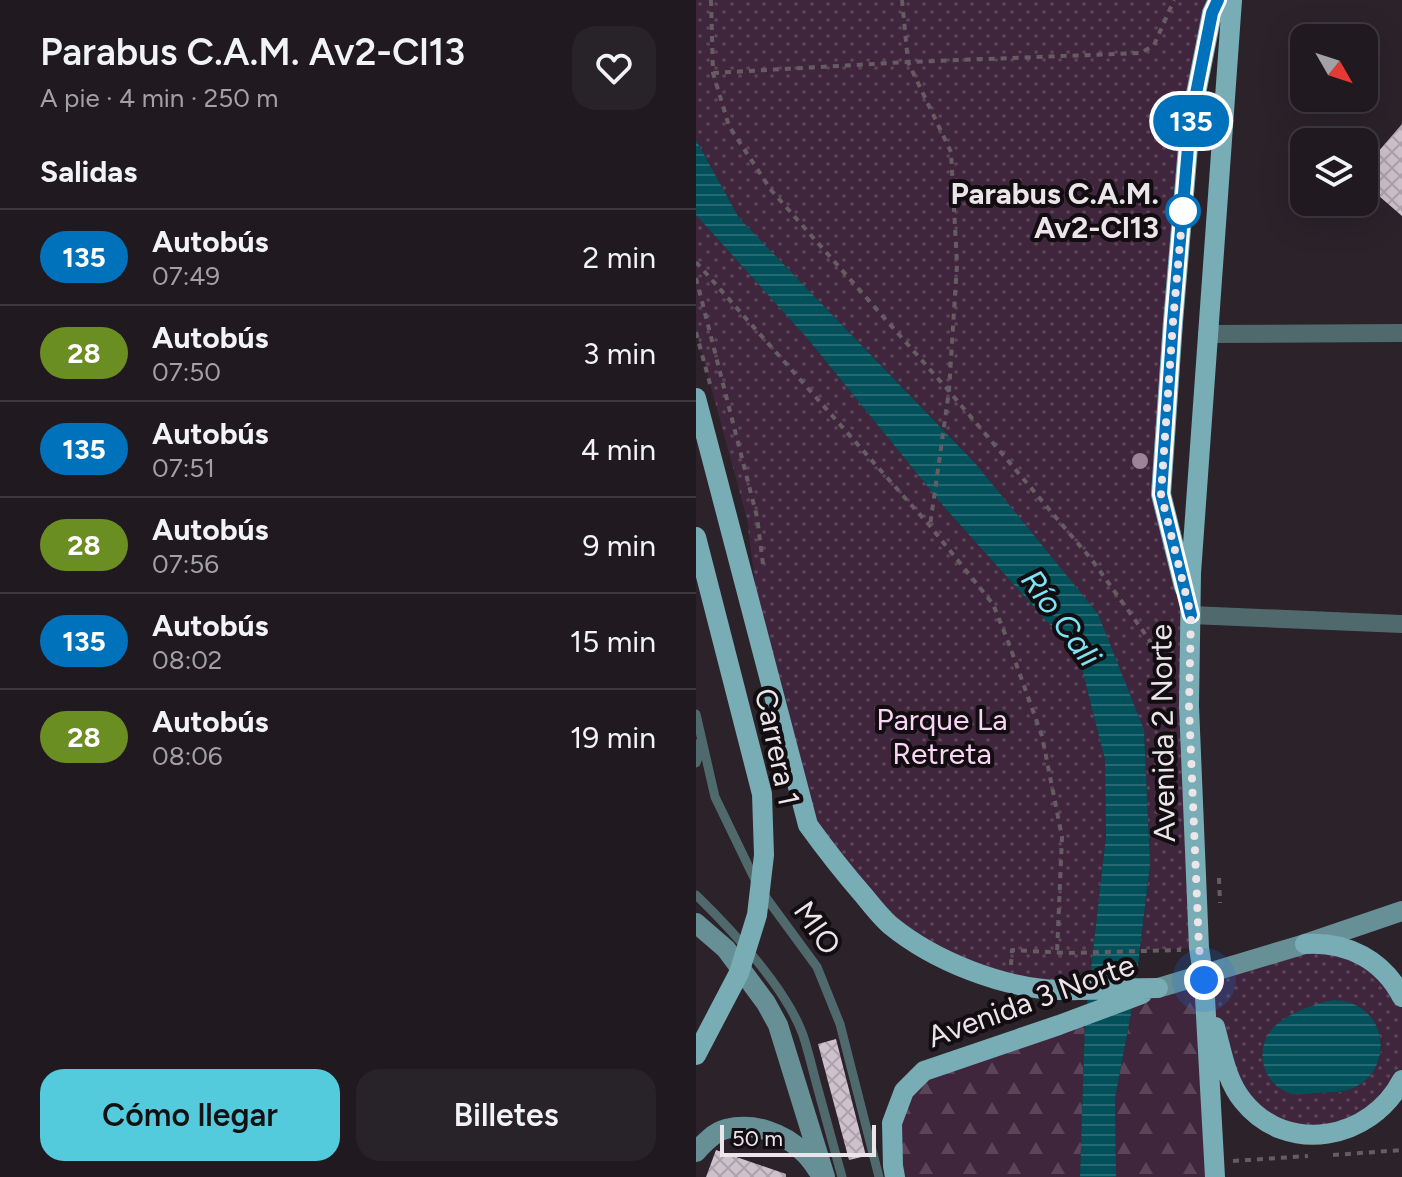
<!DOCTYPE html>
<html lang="es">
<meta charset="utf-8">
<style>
body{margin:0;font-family:Figtree,sans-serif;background:#282329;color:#f1f3f6;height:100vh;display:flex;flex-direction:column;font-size:30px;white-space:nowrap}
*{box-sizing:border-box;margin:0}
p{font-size:26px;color:#a2a1a5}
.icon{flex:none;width:44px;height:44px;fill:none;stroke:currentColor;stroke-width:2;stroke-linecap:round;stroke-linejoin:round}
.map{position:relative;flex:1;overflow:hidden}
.sheet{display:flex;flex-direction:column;background:#201a20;width:696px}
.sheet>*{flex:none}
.badge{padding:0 16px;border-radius:26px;font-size:28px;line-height:52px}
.needle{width:52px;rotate:129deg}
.controls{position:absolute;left:594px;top:24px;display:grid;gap:16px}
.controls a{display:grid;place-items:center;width:88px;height:88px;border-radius:16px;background:#201a20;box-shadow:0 8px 32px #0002,0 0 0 2px #3d383e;font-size:40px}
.scale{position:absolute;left:24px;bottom:20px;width:156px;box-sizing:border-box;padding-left:8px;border:4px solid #ebe4e9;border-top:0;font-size:22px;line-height:28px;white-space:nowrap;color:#ebe4e9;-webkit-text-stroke:6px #110d10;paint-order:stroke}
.you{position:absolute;width:40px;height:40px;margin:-20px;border:6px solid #fff;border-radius:50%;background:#1a73e8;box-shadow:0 0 0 12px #1a73e833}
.map>.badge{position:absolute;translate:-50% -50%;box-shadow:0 0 0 4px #fff}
h2{padding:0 40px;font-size:30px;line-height:72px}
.round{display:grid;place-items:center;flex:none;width:84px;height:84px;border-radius:24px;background:#282329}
.head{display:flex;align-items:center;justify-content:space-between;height:136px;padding:0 40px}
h1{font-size:38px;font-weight:600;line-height:60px}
.action{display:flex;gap:16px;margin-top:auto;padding:16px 40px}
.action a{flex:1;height:92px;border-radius:24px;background:#54cadd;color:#111;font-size:32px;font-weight:600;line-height:92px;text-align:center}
.action a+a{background:#282329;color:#f1f3f6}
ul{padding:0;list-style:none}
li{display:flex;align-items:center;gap:24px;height:96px;padding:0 40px;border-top:2px solid #3d383e}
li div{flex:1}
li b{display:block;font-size:30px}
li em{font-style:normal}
li .badge{min-width:88px;font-weight:700;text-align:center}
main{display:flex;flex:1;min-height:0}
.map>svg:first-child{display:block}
.green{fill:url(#green-dots);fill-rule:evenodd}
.forest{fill:url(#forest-firs)}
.water{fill:url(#water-rules)}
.building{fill:url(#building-cross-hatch)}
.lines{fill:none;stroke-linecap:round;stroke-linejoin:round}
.path{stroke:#665d64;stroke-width:4;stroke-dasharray:6 6;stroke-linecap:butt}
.lane{stroke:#50696d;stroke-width:9}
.street{stroke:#50696d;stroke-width:18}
.secondary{stroke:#678f96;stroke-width:20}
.primary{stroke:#78adb6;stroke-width:20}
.tree{fill:#9d8499}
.line-casing{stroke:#fff;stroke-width:18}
.line{stroke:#0072bc;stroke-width:12}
.walk{stroke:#ebe4e9;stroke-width:8;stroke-dasharray:0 14.4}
.stop-dot{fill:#fff;stroke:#0072bc;stroke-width:4}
.labels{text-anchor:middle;stroke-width:8;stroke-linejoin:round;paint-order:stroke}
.stop-label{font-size:30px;font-weight:bold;fill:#ebe4e9;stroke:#110d10;text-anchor:end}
.park-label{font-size:30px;fill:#fad4f4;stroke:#110d10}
.street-label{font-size:30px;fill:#ebe4e9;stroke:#110d10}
.water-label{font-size:32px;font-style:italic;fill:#7ee3f4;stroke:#110d10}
</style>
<main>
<section class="sheet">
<div class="head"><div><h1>Parabus C.A.M. Av2-Cl13</h1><p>A pie · 4 min · 250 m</p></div><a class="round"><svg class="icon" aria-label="heart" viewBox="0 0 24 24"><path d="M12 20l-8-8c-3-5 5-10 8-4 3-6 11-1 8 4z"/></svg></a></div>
<h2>Salidas</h2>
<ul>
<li><span class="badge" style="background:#0072bc;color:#fff">135</span><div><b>Autobús</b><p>07:49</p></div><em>2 min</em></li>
<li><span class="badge" style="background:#6b8e23;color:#fff">28</span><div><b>Autobús</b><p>07:50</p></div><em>3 min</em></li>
<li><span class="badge" style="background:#0072bc;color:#fff">135</span><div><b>Autobús</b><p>07:51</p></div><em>4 min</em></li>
<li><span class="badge" style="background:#6b8e23;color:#fff">28</span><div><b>Autobús</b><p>07:56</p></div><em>9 min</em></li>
<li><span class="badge" style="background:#0072bc;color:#fff">135</span><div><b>Autobús</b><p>08:02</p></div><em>15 min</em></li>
<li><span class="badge" style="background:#6b8e23;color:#fff">28</span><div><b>Autobús</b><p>08:06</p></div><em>19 min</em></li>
</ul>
<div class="action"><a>Cómo llegar</a><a>Billetes</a></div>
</section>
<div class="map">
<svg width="706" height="1177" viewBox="0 0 706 1177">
<defs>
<pattern id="green-dots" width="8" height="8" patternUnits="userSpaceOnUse" patternTransform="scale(2)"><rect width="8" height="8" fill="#40263d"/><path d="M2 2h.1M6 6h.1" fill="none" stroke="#5c4559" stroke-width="1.8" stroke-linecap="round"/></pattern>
<pattern id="forest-firs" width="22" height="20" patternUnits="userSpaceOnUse" patternTransform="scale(2)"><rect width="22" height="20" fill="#40263d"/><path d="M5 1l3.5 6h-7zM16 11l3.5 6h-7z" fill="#5c4559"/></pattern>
<pattern id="water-rules" width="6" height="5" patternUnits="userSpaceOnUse" patternTransform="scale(2)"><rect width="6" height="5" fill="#02505a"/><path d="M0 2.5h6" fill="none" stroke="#276972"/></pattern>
<pattern id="building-cross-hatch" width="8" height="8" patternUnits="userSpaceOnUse" patternTransform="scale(2)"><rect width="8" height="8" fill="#cec1cc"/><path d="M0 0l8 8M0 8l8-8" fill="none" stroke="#aca2aa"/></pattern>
</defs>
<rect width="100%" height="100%" fill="#2b222a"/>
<path class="green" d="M 0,0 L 522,0 L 494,124 L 465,494 L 495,615 L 503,948 L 444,950 L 454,865 L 448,730 L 279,463 L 43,218 L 0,140 Z
M 0,215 L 111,338 L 249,508 L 383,657 L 409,760 L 410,836 L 393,987 L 361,990 L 221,944 L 112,825 L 69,664 L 51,519 L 0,332 Z
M 609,944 L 644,946 L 706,997 L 706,1080 L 696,1097 L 623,1135 L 547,1101 L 508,980 ZM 639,1000 L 652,1002 L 663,1007 L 684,1037 L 685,1049 L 683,1061 L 646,1092 L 606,1094 L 572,1076 L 566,1057 Z"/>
<path class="forest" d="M 508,980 L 519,1177 L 420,1177 L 419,1098 L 438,998 Z
M 389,1022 L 384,1177 L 199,1177 L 208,1091 L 228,1071 Z"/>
<path class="water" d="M 0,140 L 43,218 L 279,463 L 402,614 L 448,730 L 454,865 L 438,998 L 419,1098 L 420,1177 L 384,1177 L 389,1022 L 410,836 L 409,760 L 383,657 L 249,508 L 111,338 L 0,215 Z
M 639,1000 C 648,1001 655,1002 663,1007 C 694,1025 691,1072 659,1087 C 648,1093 635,1092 623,1093 C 615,1093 607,1095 598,1094 C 567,1088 556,1049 578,1027 C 590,1014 622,1002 639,1000 Z"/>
<path class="building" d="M 706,124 L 706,216 L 668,183 L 668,168 Z
M 140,1039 L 170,1156 L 153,1160 L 122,1044 Z
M 20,1150 L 90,1174 L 90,1177 L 10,1177 Z"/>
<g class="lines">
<path class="path" d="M 15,0 L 17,73 L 33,126 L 75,190 L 253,391 L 396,560 L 452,638 L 474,675
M 206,0 L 212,62 L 255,152 L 261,264 L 253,391 L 234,526
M 17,73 L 212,62 L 445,53 L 458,45 L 478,0
M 0,262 L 234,526 L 297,604 L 313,644 L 346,736 L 366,837 L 361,953
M 0,278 L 61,517 L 67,564
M 0,332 L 14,384
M 523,878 L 524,903
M 315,965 L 316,950 L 371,953 L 485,950
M 637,1155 L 706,1150
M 537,1161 L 612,1156"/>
<path class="lane" d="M 0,714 L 19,797 L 63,888 L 121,967 L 144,1024 L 183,1177
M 0,763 L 3,755 L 3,743
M 0,895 C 36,930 90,988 107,1035 C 112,1050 116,1067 120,1082 C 129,1114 137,1145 146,1177"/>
<path class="street" d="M 511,334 L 706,333
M 495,615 L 706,624"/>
<path class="secondary" d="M 0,923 L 30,949 L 70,1003 L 82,1025 L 129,1177
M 462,988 L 609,944 L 706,911
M 0,1152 C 8,1143 18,1132 30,1129 C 58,1122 88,1133 107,1152 C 114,1158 118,1165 123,1172"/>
<path class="primary" d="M 0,398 L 112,825 C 130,850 149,874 169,897 C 177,907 185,917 194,925 C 238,961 306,988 363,990 C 396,991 429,988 462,988
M 0,537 L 66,794 L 68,855 L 61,915 L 43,973 L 0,1055
M 488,587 L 465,494 L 477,322 L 494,124 L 516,13 L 522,0
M 609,944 C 651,941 687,960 706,997
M 519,1027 C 526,1052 530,1080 547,1101 C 591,1156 675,1140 706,1080
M 199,1177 L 197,1166 L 196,1123 L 208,1091 L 228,1071 L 363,1025 L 446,994
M 519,1177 L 508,980 L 503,948 L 493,706 L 495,573 L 536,0"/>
</g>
<g class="tree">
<circle cx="473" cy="140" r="8"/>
<circle cx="444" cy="461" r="8"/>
</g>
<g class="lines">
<g class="line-casing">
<path id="line" d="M 495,615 L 465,494 L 477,322 L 494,124 L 516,13 L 522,0"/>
</g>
<use href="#line" class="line"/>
<path class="walk" d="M 487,211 L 487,209 L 477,322 L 465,494 L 495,615 L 493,706 L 503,948 L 508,980"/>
</g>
<circle class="stop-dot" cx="487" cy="211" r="16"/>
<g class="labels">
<g class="stop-label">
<text x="463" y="204">Parabus C.A.M.<tspan x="463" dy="34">Av2-Cl13</tspan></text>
</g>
<g class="park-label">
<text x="246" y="730">Parque La<tspan x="246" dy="34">Retreta</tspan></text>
</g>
<g class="street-label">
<text transform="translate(467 733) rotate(-91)" y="10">Avenida 2 Norte</text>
<text transform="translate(81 747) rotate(78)" y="10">Carrera 1</text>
<text transform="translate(121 928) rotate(55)" y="10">MIO</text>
<text transform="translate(335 1001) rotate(-20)" y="10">Avenida 3 Norte</text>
</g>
<g class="water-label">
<text transform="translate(365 618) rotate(54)" y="11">Río Cali</text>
</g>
</g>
</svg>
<div class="controls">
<a><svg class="needle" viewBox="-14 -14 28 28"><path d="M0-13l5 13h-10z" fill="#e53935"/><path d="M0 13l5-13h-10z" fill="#a2a1a5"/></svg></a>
<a><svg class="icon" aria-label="layers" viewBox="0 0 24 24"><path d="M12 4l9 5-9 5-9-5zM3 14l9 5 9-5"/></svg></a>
</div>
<div class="scale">50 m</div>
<div class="you" style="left:508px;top:980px"></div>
<b class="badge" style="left:495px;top:121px;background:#0072bc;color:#fff">135</b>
</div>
</main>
